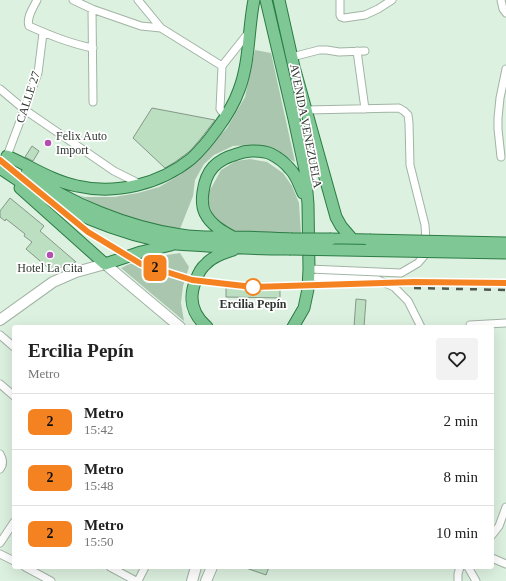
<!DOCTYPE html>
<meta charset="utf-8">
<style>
body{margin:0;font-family:Georgia,serif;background:#f2f2f2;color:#222;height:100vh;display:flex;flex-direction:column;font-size:15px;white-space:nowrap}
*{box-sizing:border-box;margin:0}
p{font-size:13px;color:#767676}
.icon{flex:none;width:22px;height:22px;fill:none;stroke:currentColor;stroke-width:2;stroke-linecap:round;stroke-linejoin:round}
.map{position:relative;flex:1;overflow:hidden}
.panel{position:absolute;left:12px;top:325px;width:482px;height:244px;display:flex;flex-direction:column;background:#fff;border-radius:4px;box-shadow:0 4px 16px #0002}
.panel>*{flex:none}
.badge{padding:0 8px;border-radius:6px;font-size:14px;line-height:26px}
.map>.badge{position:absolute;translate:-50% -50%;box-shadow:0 0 0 2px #fff}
.round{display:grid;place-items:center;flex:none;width:42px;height:42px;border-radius:4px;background:#f2f2f2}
.overview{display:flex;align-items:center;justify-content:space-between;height:68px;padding:0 16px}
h1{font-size:19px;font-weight:800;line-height:30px}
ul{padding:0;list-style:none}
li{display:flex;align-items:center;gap:12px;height:56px;padding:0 16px;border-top:1px solid #e0e0e0}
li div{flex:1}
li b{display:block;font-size:15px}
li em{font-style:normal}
li .badge{min-width:44px;font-weight:700;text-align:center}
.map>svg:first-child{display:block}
.green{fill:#abc6af}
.building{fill:#bbdfc0;stroke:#869889}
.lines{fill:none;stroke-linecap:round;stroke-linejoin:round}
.street-casing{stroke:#a2b4a5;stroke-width:9}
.secondary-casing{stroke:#a2b4a5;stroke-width:12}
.primary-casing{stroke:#2b7c44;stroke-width:13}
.street{stroke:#fff;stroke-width:7}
.secondary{stroke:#fff;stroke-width:10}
.primary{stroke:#7fc795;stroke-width:11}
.rail{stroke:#4e574f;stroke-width:2.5;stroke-dasharray:7 7;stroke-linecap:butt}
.primary-bridge-casing{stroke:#2b7c44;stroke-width:13;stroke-linecap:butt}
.primary-bridge{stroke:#7fc795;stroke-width:11}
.line-casing{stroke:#fff;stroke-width:9}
.line{stroke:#f58220;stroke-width:6}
.poi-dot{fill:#b54eb1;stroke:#fff;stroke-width:1.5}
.stop-dot{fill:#fff;stroke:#f58220;stroke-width:2}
.labels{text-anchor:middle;stroke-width:3.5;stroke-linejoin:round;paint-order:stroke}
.street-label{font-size:12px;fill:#2f3630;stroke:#fff}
.poi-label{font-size:12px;fill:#2f3630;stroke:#fff;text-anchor:start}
.stop-label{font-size:12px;font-weight:bold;fill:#2f3630;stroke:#fff}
</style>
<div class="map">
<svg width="506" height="581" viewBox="0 0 506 581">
<rect width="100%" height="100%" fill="#ddf1e0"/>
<path class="green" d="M 255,50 L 271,53 L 295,162 L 279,153 L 265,147 L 251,145 L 233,146 L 214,155 L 204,164 L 195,180 L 193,196 L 180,229 C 168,227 155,225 143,222 C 120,216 99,206 78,195 L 85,197 L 114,197 L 138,193 L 159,187 L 180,175 L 193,164 L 227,128 L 245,97 Z
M 250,159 L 267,162 L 283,173 L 292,186 L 299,203 L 301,234 L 237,232 L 222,224 L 213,214 L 209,205 L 209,192 L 221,170 L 236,161 Z
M 180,253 L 189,267 L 183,286 L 181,303 L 184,321 L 121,268 C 140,258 160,256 180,253 Z"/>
<path class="building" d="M 152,108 L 215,120 L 202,137 L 190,151 L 175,162 L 165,168 L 133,138 Z
M 32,146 L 39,151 L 33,161 L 25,157 Z
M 10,198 L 44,226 L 40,231 L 76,262 L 70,265 L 65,265 L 53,272 L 26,249 L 32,242 L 24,236 L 25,234 L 6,219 L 5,221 L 0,217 L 0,211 Z
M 226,283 L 280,284 L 280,298 L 226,297 Z
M 356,299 L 366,300 L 364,327 L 354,327 Z
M 246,567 L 269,567 L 266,575 L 246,568 Z"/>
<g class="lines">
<g class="street-casing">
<path id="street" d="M 37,0 C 33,8 26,18 29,26 C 49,35 71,44 93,48
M 73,0 L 92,9 L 141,26 L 161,28
M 138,0 L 161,28 L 222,66 L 220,109 L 226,117
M 340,0 L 340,15 L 341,17 L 344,18 L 365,15 L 378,9 L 392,0
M 501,0 L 503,9 L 506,13
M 92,9 L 93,102
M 357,51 L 365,109
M 292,57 L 319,50 L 327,50 L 339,52 L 365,51
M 222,66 L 249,32
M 0,89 L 25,110 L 114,171 L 140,184
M 307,110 L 399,108 L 404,111 L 408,115 L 409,123 L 410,165 L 425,225 L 426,241 L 424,256 L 418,263 L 401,273 L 309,269
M 7,156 L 38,73 L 43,33
M 501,157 L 498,129 L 498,118 L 500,98 L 506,69
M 309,277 L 378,280 L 394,287 L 408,301 L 421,327
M 470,325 L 506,323
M 0,335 L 14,347
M 0,384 L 14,396
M 0,454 C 3,459 4,464 0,469
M 492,535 L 499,526 L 506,507
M 0,543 L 14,522
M 0,554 L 14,561
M 492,558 L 506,564
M 25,567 L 51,581
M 110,567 L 136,581
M 468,567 L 476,581
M 138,581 L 145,567
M 458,581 L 458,574 L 460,567"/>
</g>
<g class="secondary-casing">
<path id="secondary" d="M 0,320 L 53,282 L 76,272 L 105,264 L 180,327
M 192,581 L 196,567
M 206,581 L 212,567"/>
</g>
<g class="primary-casing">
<path id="primary" d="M 266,0 L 294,119 L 305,170 L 308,204 L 309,269 L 308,289 L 304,308 L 293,327
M 279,0 L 294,67 L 336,217 L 341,226 L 353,240
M 7,156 C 30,166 52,181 77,186 C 116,195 160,184 191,159 C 201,150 209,140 217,129 C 226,117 234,104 239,90 C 250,61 248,29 254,0
M 0,168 C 53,206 112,234 177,244 C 187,245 197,245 207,246 C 234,248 262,249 289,249
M 27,173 C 68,203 130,228 181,235 C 198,238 215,237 233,237 C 252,237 271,238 291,239
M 20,188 L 105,264 L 141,252 L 171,245
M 233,237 C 222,231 211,225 205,213 C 202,207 202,199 203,192 C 206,170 216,160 237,154 C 242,152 247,151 252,151 C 258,151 265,151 271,154 C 277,157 285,163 290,169 C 297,176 299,185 303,193
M 331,239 L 369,240
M 207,327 C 192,314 188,298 196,280 C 198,274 201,268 206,264 C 213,256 224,253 233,250"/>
</g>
<use href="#street" class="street"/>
<use href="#secondary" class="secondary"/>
<use href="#primary" class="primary"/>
<path class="rail" d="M 414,282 L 506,283
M 414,288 L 506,290"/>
<g class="primary-bridge-casing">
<path id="primary-bridge" d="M 291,239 L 331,239
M 369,240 L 506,243
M 289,249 L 506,253"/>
</g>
<use href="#primary-bridge" class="primary-bridge"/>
</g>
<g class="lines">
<g class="line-casing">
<path id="line" d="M 0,160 L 88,232 L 141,264 L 192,280 L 253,287 L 414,282 L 506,283"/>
</g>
<use href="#line" class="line"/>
</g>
<g class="poi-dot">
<circle cx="48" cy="143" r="4"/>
<circle cx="50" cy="255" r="4"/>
</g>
<circle class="stop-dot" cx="253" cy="287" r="8"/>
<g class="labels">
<g class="street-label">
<text transform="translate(28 97) rotate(-72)" y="4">CALLE 27</text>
<text transform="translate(306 126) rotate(79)" y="4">AVENIDA VENEZUELA</text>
</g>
<g class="poi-label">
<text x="56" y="140">Felix Auto<tspan x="56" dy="14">Import</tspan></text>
<text x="50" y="272" text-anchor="middle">Hotel La Cita</text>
</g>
<g class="stop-label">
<text x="253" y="308">Ercilia Pepín</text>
</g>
</g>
</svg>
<b class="badge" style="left:155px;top:268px;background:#f58220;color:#111">2</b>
<section class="panel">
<div class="overview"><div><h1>Ercilia Pepín</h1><p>Metro</p></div><a class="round"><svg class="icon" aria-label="heart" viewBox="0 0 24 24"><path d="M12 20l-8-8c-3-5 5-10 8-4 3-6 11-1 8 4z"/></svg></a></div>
<ul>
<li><span class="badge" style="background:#f58220;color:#111">2</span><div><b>Metro</b><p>15:42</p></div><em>2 min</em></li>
<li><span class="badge" style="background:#f58220;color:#111">2</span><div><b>Metro</b><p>15:48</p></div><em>8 min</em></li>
<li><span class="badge" style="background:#f58220;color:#111">2</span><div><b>Metro</b><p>15:50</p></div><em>10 min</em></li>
</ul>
</section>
</div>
